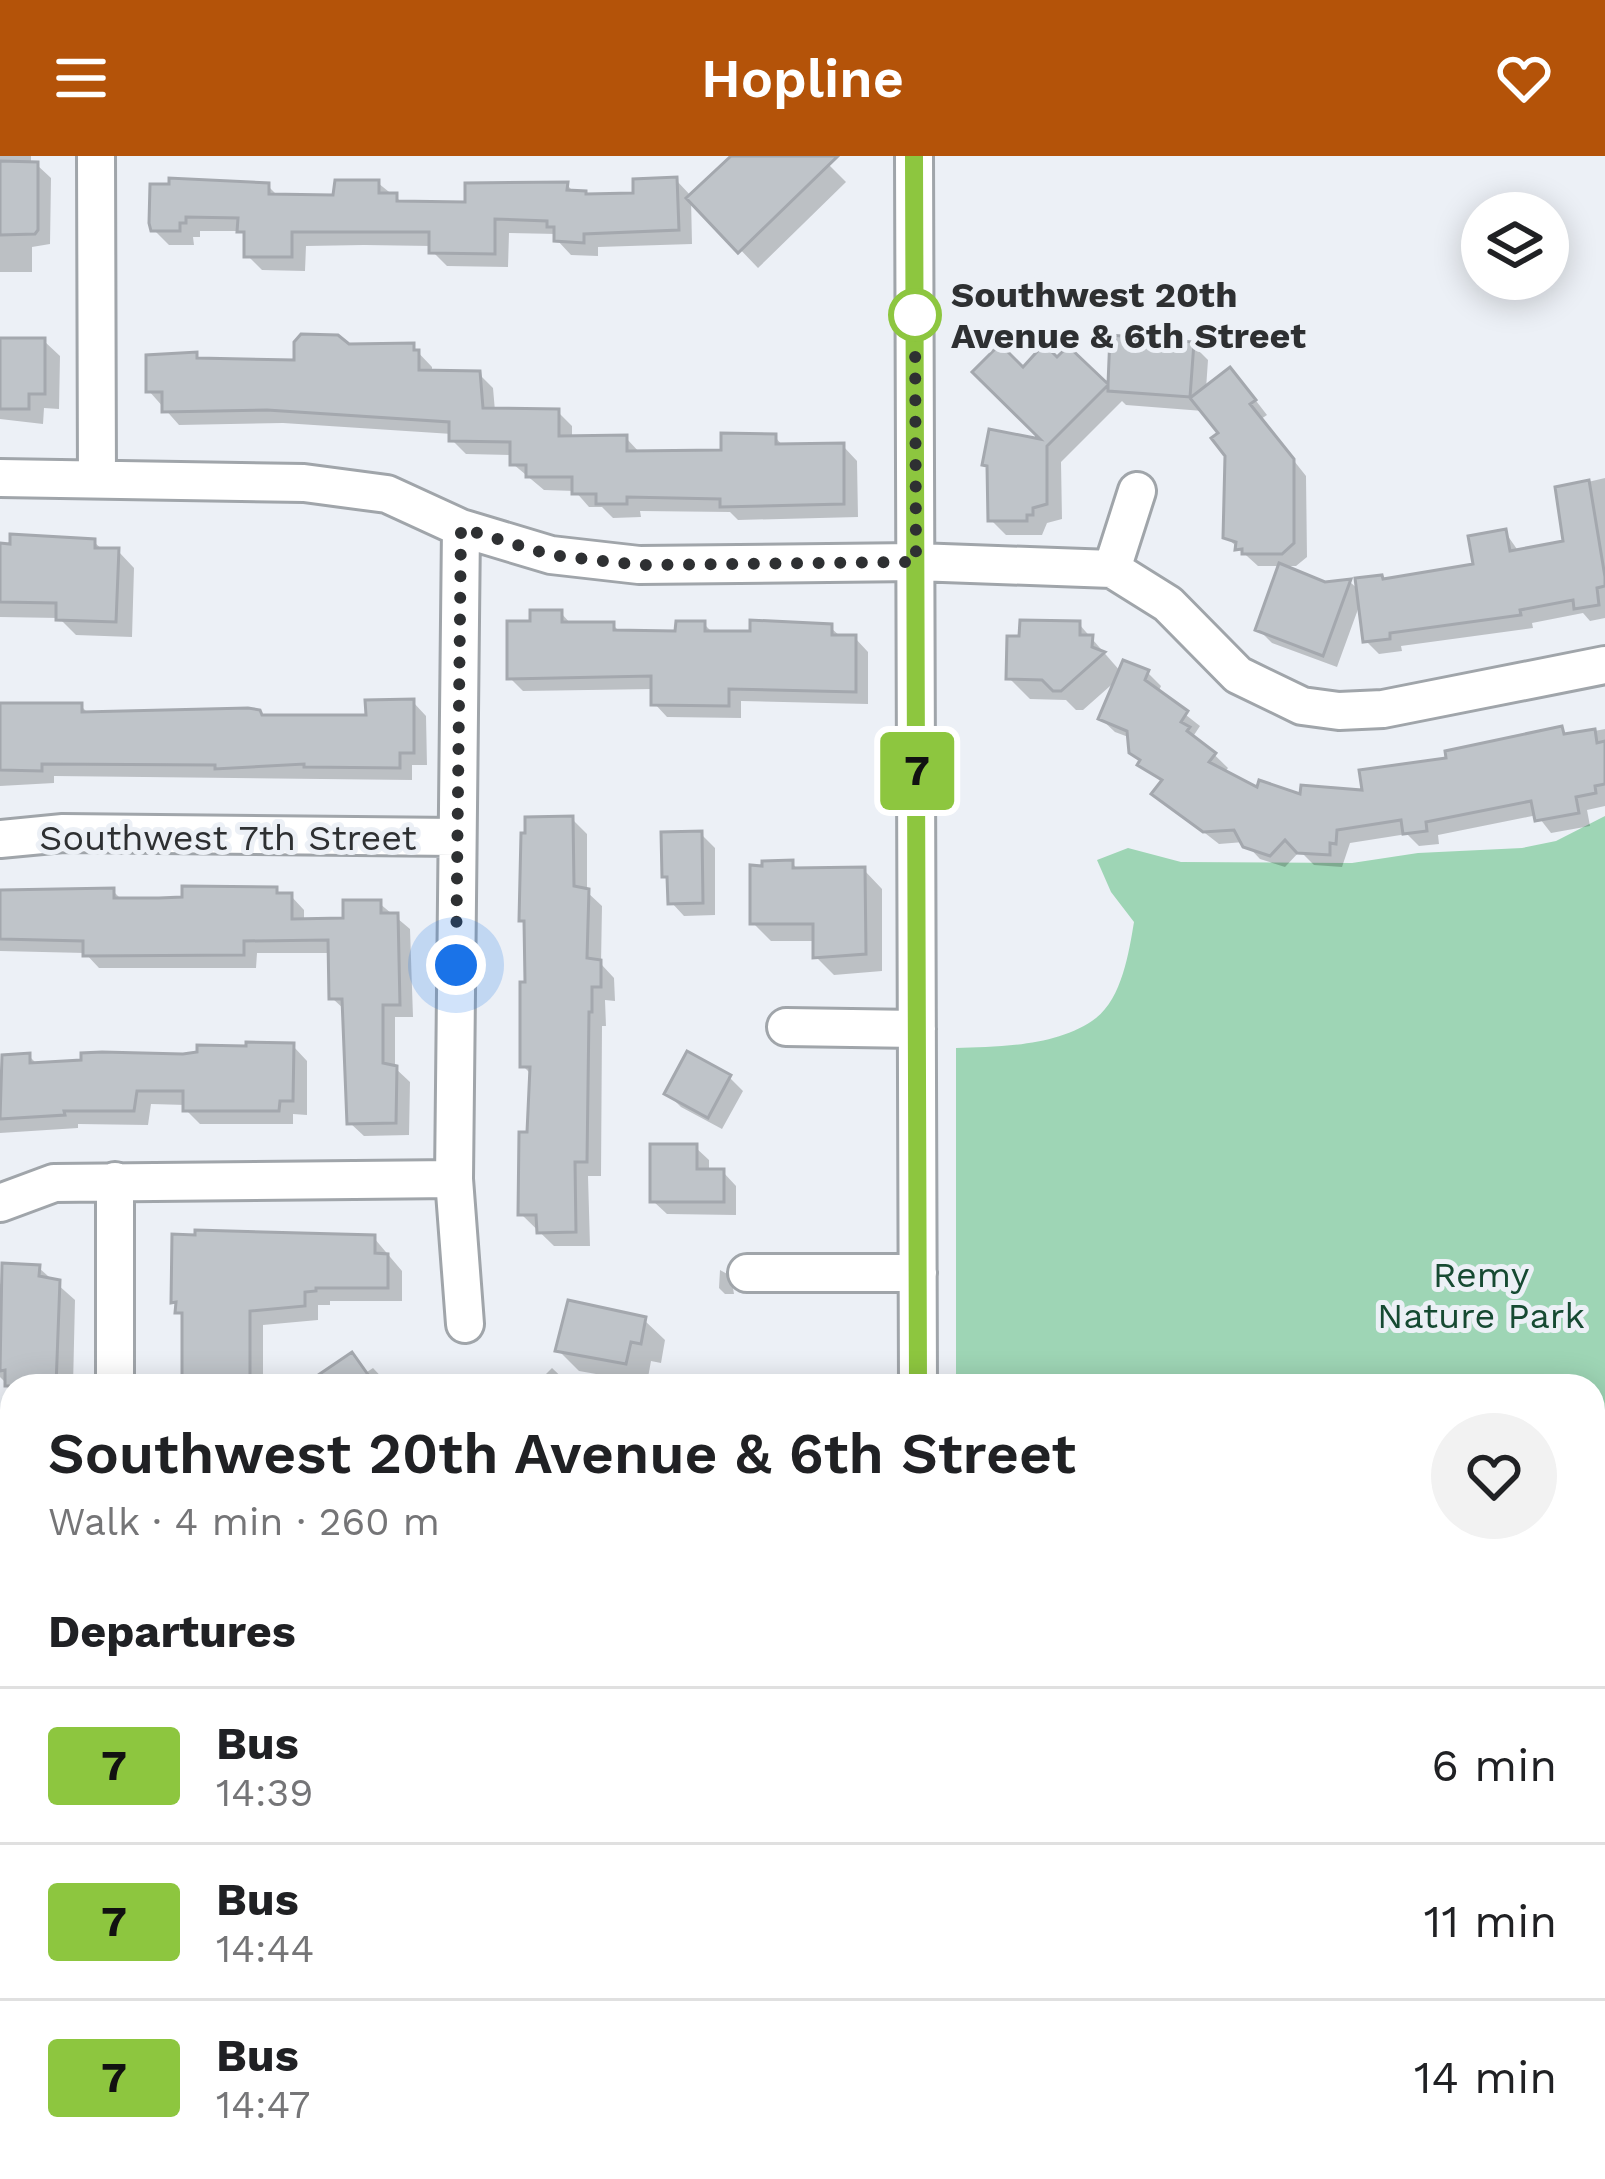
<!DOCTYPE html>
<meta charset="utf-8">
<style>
body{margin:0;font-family:"Work Sans",sans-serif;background:#f2f2f2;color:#202124;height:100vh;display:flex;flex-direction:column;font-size:45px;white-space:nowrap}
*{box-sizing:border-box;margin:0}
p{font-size:39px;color:#757577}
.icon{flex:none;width:66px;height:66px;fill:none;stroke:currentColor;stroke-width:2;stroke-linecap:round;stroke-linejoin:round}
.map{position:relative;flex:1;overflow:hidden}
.panel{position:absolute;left:0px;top:1218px;width:1605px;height:807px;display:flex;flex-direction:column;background:#fff;border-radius:36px 36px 0 0;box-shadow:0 6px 30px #0003}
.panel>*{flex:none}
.badge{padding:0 24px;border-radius:9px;font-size:42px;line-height:78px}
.controls{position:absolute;left:1461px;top:36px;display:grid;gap:24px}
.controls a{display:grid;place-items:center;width:108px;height:108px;border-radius:50%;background:#fff;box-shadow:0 6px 30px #0003;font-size:60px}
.you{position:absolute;width:60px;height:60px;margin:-30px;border:9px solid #fff;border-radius:50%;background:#1a73e8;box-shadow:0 0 0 18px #1a73e833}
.map>.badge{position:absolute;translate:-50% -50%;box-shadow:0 0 0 6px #fff}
h2{padding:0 48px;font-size:45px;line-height:108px}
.round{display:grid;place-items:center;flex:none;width:126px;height:126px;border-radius:63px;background:#f2f2f2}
.headline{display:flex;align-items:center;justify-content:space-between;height:204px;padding:0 48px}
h1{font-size:57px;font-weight:600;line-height:90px}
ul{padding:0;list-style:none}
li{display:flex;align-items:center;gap:36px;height:156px;padding:0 48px;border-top:3px solid #e0e0e0}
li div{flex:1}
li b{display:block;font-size:45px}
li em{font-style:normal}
li .badge{min-width:132px;font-weight:700;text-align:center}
header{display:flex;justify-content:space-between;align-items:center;height:156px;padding:0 48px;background:#b45309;color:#fff;font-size:54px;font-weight:600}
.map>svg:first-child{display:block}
.green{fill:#9ed5b5}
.shadow{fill:#0003}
.building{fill:#bfc4c9;stroke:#a4a8ae;stroke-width:3}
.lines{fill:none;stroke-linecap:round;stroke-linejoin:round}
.minor-casing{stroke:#a0a5aa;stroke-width:42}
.minor{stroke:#fff;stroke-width:36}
.line-casing{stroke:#fff;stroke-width:27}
.line{stroke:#8dc63f;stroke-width:18}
.walk{stroke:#2e3032;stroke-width:12;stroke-dasharray:0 21.6}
.stop-dot{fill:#fff;stroke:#8dc63f;stroke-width:6}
.labels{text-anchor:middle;stroke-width:10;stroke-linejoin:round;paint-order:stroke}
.stop-label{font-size:36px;font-weight:bold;fill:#2e3032;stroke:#ecf0f6;text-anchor:start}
.street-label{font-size:36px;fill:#2e3032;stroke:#ecf0f6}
.park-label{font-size:36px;fill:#164a32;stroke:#ecf0f6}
</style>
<header><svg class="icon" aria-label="menu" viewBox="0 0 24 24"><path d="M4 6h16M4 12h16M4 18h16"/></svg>Hopline<svg class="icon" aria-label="heart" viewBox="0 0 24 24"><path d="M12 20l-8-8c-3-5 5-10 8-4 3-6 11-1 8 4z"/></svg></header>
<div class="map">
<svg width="1605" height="2023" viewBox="0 0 1605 2023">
<rect width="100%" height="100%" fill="#ecf0f6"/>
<path class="green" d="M 1605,660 L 1605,2023 L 956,2023 L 956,2013 L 1593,2013 L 1593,1230 L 956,1230 L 956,892 C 999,891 1060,890 1096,862 C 1122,842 1129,796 1134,766 L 1111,736 L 1097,704 L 1128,692 L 1181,706 L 1352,707 L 1418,697 L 1522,692 L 1556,685 Z"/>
<path class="shadow" d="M 0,0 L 31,0 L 31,9 L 37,9 L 51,22 L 50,88 L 32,91 L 32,116 L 0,116 Z
M 741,0 L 820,0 L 846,26 L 758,112 L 691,42 L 692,88 L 598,91 L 598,100 L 571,99 L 557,84 L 557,78 L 509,77 L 508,111 L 447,110 L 432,95 L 432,90 L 364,89 L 306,90 L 305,115 L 262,114 L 247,99 L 247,81 L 241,75 L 200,75 L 200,81 L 193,81 L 194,89 L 169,89 L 154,74 L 153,31 L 268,30 L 279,41 L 336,42 L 378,27 L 404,48 L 468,49 L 567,29 L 576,38 L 588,41 L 636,40 L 676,24 L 692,41 Z
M 0,185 L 44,185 L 60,200 L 59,253 L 44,252 L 43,268 L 0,263 Z
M 1192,188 L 1208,204 L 1206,233 L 1243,228 L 1267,259 L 1261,263 L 1306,320 L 1307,401 L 1296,410 L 1258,410 L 1226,381 L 1228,299 L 1222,277 L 1203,255 L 1126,249 L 1122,245 L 1061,306 L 1062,363 L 1047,367 L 1042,379 L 1006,379 L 991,364 L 1049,288 L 1023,215 L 1058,205 L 1068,194 L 1111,235 Z
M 412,190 L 432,211 L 432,217 L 479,218 L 493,232 L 495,255 L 558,256 L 572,270 L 572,283 L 626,282 L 641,298 L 724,297 L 775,281 L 784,291 L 843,290 L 857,305 L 858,361 L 738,364 L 730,356 L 640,355 L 641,361 L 613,362 L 602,351 L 589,351 L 575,335 L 544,334 L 513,308 L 513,299 L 466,298 L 452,284 L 452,278 L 283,267 L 179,269 L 149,235 L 196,200 L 202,205 L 297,207 L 348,191 Z
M 1605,322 L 1605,462 L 1590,465 L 1583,457 L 1532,467 L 1533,472 L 1401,490 L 1402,495 L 1379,498 L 1366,485 L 1361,445 L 1337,511 L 1272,487 L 1258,473 L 1324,429 L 1350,426 L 1360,435 L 1385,425 L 1476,410 L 1505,376 L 1519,396 L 1567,387 L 1558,333 Z
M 94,386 L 104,395 L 118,395 L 134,412 L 132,481 L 76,479 L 59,462 L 0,461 L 0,390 Z
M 561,457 L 572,469 L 613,469 L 621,477 L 678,478 L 704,468 L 714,478 L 830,471 L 842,482 L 855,482 L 868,496 L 868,548 L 741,545 L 741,562 L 667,561 L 654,547 L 654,533 L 523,535 L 510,522 L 533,468 Z
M 1079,468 L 1121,516 L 1148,517 L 1161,530 L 1158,537 L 1200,570 L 1194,579 L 1228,612 L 1224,617 L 1259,635 L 1303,642 L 1365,638 L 1450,605 L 1561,574 L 1568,580 L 1605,573 L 1605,650 L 1587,654 L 1590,670 L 1551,677 L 1537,659 L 1438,679 L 1439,688 L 1419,690 L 1407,678 L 1350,687 L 1342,711 L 1314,709 L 1300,695 L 1285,711 L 1260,703 L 1244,686 L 1219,688 L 1155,638 L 1163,627 L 1141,608 L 1131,582 L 1115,576 L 1101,563 L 1118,523 L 1083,554 L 1076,554 L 1066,544 L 1030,543 L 1009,522 Z
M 413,546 L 426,560 L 427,609 L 412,609 L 412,624 L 54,620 L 54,627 L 0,630 L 0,550 L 81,550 L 90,559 L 369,562 Z
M 572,663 L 587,678 L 587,736 L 602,750 L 601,808 L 614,822 L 615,845 L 605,844 L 606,870 L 602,870 L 601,1020 L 588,1020 L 590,1090 L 554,1090 L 521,1058 L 530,979 L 532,919 L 523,910 L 528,829 Z
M 701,678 L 715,692 L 715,759 L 684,760 L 671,746 L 670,725 L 665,719 Z
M 792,707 L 799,715 L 864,714 L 882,733 L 882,815 L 834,819 L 816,801 L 816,785 L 771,785 L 753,767 Z
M 275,734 L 281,740 L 291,740 L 304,754 L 304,766 L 346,765 L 379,747 L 410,773 L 413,861 L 395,861 L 395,912 L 410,926 L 409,979 L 364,980 L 350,967 L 346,855 L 332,842 L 331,797 L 257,797 L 256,812 L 99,812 L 85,797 L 0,795 L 0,747 L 113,735 L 123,745 Z
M 293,890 L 307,905 L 307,959 L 293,958 L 293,968 L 200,968 L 186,954 L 186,949 L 151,948 L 148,969 L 78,968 L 78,972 L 0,977 L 0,914 L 29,900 L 38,909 Z
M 729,921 L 743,935 L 722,973 L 681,951 L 667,937 Z
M 695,991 L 709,1004 L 709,1016 L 723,1016 L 736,1030 L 736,1059 L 667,1058 L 653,1045 Z
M 374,1082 L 402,1115 L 402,1145 L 330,1145 L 330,1149 L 318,1149 L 318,1164 L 263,1169 L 263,1230 L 183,1230 L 185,1162 L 175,1145 Z
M 39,1112 L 75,1144 L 73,1230 L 12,1230 L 12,1365 L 0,1325 L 0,1276 L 7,1275 L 8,1229 L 0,1221 L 0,1128 Z
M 720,1114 L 731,1120 L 734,1138 L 725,1138 L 719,1132 Z
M 644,1164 L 665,1184 L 661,1207 L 651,1205 L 647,1227 L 579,1215 L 558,1194 Z
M 352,1199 L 367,1216 L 373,1212 L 390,1230 L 308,1230 Z
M 552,1212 L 571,1230 L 534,1230 Z
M 12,1602 L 12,1682 L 0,1670 L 0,1604 Z
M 12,1807 L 12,1889 L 3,1890 L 0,1887 L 0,1809 Z
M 10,2005 L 12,2013 L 25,2020 L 43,2013 L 285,2013 L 286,2017 L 264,2023 L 0,2023 L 0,2009 Z"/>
<path class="building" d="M 731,0 L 838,0 L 738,97 L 686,42 Z
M 0,5 L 38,6 L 38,74 L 35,78 L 0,79 Z
M 677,21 L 679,74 L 584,78 L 584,87 L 554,85 L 554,71 L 547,71 L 547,65 L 495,63 L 495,98 L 429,97 L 429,76 L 292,76 L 292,101 L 244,101 L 244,76 L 237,76 L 238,62 L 186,61 L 186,67 L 180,67 L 180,75 L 151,75 L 149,67 L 150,28 L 169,28 L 169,22 L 269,27 L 269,38 L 333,39 L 335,24 L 379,24 L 379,37 L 397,37 L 397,45 L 465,46 L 465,27 L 568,26 L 567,34 L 586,35 L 586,38 L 633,37 L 633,23 Z
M 301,178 L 338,179 L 349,188 L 414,187 L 414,194 L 419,194 L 419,214 L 480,215 L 483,252 L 559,253 L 559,280 L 627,279 L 627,295 L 721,294 L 721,277 L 776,278 L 776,288 L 844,287 L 844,348 L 720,351 L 720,343 L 627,341 L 627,348 L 596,348 L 596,338 L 572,338 L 572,321 L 526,321 L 526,309 L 510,309 L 510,286 L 449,285 L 449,266 L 267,254 L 162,256 L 162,236 L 146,236 L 146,199 L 197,196 L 197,202 L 294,204 L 294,186 Z
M 1110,179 L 1194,186 L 1190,241 L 1108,235 L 1108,229 L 1047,290 L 1047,348 L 1033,352 L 1033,359 L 1027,359 L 1027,365 L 988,365 L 987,310 L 982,309 L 989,273 L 1040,283 L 972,216 L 1000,188 L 1023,211 L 1044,188 L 1057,201 L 1068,190 L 1108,228 Z
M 0,182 L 45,182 L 45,238 L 29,238 L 29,253 L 0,253 Z
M 1230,211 L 1256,244 L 1250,248 L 1294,303 L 1294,387 L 1282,398 L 1242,398 L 1242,393 L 1235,394 L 1236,386 L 1223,382 L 1225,300 L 1211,282 L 1218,277 L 1190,242 Z
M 1589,324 L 1605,421 L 1605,430 L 1597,432 L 1599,449 L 1574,453 L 1573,444 L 1520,454 L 1521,459 L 1390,477 L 1390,483 L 1363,486 L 1355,422 L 1382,419 L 1383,423 L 1473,408 L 1468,380 L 1506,373 L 1510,395 L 1563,385 L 1555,331 Z
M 10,378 L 95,383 L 95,392 L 119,392 L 116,466 L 56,464 L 56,447 L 0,446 L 0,387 L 10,388 Z
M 1279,407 L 1325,426 L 1351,423 L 1323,500 L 1255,474 Z
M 530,454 L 562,454 L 562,466 L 614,466 L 614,474 L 675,475 L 676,465 L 705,465 L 705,475 L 750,475 L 750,464 L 832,468 L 832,479 L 856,479 L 856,536 L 729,533 L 729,550 L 651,549 L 651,520 L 507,523 L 507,465 L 530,465 Z
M 1020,464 L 1080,465 L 1080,479 L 1093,479 L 1092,491 L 1105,496 L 1061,535 L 1053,535 L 1042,524 L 1006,523 L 1007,480 L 1019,480 Z
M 1123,504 L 1149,514 L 1145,524 L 1188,555 L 1181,566 L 1190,571 L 1187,575 L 1216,597 L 1209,606 L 1257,631 L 1259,624 L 1300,638 L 1301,629 L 1362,634 L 1359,614 L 1446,602 L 1445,595 L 1562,570 L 1564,578 L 1595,573 L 1597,587 L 1605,585 L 1605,628 L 1595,630 L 1596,637 L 1576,641 L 1579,657 L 1535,665 L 1531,645 L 1426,666 L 1427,675 L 1403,678 L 1401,664 L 1337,674 L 1336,688 L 1330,687 L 1330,699 L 1297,697 L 1285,684 L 1270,700 L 1243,691 L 1234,674 L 1203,676 L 1151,638 L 1162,624 L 1137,609 L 1140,604 L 1129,597 L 1127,575 L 1098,563 Z
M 414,543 L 414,597 L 400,597 L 400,612 L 304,611 L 304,608 L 215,613 L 215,609 L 42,608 L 42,615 L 0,614 L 0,547 L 82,547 L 82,556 L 248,552 L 260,554 L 262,559 L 366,559 L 365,544 Z
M 573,660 L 574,730 L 589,733 L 587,802 L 601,804 L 601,831 L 592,831 L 592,856 L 589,856 L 587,1006 L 575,1006 L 576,1076 L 537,1077 L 536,1059 L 518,1059 L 519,976 L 527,976 L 530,911 L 520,911 L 520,826 L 525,826 L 524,765 L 519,765 L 521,677 L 525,677 L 525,661 Z
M 702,675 L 703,747 L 668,748 L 667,721 L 662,721 L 661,676 Z
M 793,704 L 793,712 L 865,711 L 866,798 L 813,802 L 813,768 L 750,768 L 750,709 L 762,710 L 762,705 Z
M 182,730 L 277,731 L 277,737 L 292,737 L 292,763 L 343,762 L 343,744 L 381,744 L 381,757 L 398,757 L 400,849 L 383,849 L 383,907 L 397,910 L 396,967 L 347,968 L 342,843 L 329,843 L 328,784 L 244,785 L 244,799 L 83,800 L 83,785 L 0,783 L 0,734 L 114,732 L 114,742 L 159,742 L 182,741 Z
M 246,886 L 294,887 L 293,945 L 280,945 L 279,955 L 183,955 L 183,935 L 137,935 L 134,955 L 64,955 L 65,959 L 0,963 L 2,899 L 30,897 L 30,907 L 81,904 L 81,897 L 102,896 L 183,898 L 197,896 L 197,889 L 246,890 Z
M 687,895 L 731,919 L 708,962 L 664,938 Z
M 650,988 L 697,988 L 697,1013 L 724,1013 L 724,1046 L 650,1046 Z
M 195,1074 L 375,1079 L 375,1097 L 388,1098 L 388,1132 L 316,1132 L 316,1135 L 305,1136 L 305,1150 L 250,1155 L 250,1230 L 182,1230 L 182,1157 L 175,1157 L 176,1146 L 171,1147 L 172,1078 L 195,1079 Z
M 2,1107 L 40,1109 L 39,1120 L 60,1124 L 56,1230 L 5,1230 L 5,1214 L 0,1215 Z
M 568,1144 L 646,1161 L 641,1188 L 631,1186 L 626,1208 L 555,1195 Z
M 352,1196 L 376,1230 L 302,1230 Z"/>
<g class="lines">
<g class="minor-casing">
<path id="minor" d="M 96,0 L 97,323
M 914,0 L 918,1230
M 0,322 L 304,327 L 387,338 L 461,372 L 551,399 L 639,409 L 916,406 L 1112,413 L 1168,448 L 1238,519 L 1302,550 L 1339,555 L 1383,553 L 1605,509
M 461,372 L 454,1023 L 465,1168
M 1112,413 L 1137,335
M 0,683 L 63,677 L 457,681
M 786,871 L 917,873
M 0,1047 L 54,1027 L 454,1023
M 747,1117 L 918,1117
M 115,1230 L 115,1025
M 0,1751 L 12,1749
M 919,2013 L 919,2023"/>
</g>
<use href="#minor" class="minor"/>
</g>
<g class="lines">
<g class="line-casing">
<path id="line" d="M 914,0 L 918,1230"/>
</g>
<use href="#line" class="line"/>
<path class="walk" d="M 456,809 L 461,372 L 551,399 L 639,409 L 916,406 L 915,159"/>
</g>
<circle class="stop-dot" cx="915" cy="159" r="24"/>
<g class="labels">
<g class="stop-label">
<text x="951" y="151">Southwest 20th<tspan x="951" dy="41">Avenue &amp; 6th Street</tspan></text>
</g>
<g class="street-label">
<text x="228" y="694">Southwest 7th Street</text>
</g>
<g class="park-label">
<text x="1481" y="1131">Remy<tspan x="1481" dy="41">Nature Park</tspan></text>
</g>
</g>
</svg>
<div class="controls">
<a><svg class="icon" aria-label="layers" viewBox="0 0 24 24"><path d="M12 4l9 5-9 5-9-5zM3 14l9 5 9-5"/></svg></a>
</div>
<div class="you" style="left:456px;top:809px"></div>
<b class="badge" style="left:917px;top:615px;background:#8dc63f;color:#111">7</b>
<section class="panel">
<div class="headline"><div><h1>Southwest 20th Avenue &amp; 6th Street</h1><p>Walk · 4 min · 260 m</p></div><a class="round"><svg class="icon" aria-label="heart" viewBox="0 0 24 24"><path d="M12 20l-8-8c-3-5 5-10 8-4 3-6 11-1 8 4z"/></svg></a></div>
<h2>Departures</h2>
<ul>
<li><span class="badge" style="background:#8dc63f;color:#111">7</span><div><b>Bus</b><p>14:39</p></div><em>6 min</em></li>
<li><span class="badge" style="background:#8dc63f;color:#111">7</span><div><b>Bus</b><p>14:44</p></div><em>11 min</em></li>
<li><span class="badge" style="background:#8dc63f;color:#111">7</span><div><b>Bus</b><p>14:47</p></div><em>14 min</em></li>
</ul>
</section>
</div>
